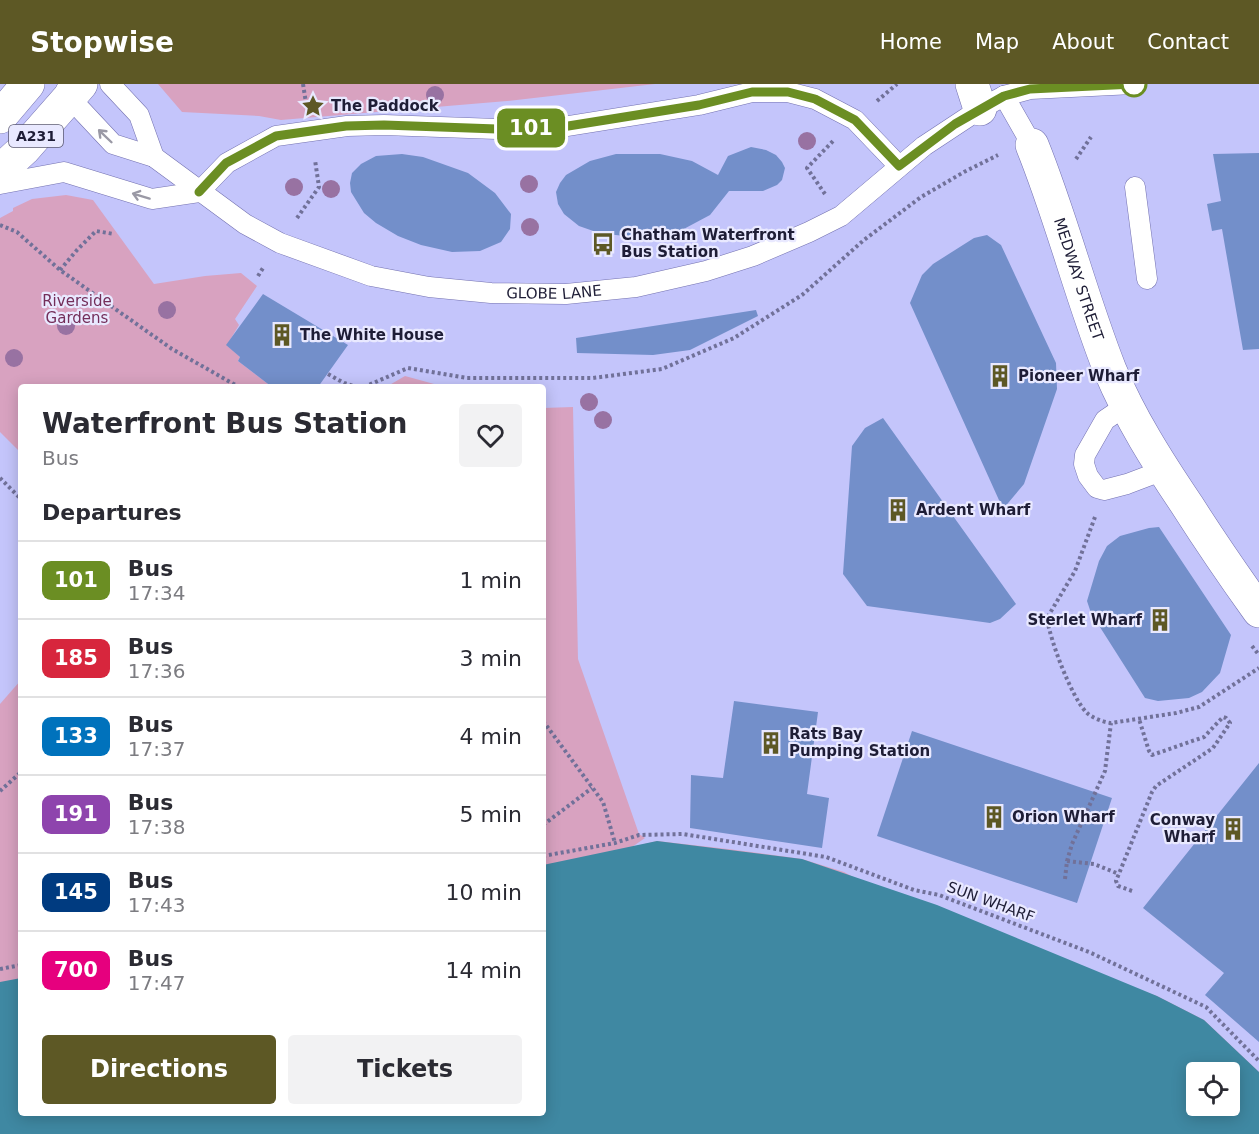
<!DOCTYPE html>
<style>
body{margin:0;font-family:"DejaVu Sans",sans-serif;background:#f2f2f3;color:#2b2b33;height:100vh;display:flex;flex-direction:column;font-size:22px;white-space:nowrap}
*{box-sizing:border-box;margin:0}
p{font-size:20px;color:#7c7c81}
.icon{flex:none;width:33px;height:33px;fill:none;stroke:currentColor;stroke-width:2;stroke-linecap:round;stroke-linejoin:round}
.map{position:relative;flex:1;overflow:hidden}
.sheet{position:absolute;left:18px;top:300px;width:528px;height:732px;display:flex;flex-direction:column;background:#fff;border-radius:6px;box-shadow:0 3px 15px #0003}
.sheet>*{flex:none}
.badge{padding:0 12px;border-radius:9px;font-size:21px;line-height:39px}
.fabs{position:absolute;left:1186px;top:978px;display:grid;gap:12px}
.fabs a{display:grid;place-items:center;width:54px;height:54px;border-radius:6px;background:#fff;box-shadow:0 3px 15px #0003;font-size:30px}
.map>.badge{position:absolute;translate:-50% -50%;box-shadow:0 0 0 3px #fff}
h2{padding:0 24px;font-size:22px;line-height:54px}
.round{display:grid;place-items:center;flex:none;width:63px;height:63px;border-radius:6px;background:#f2f2f3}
.head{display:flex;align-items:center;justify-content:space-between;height:102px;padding:0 24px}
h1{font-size:28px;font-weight:700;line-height:45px}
.cta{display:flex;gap:12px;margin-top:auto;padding:12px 24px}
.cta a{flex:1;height:69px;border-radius:6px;background:#5d5825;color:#fff;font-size:24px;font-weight:700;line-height:69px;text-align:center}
.cta a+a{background:#f2f2f3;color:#2b2b33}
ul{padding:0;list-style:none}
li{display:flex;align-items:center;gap:18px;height:78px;padding:0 24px;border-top:2px solid #e1e1e2}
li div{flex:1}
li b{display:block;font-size:22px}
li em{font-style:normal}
li .badge{min-width:66px;font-weight:700;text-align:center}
header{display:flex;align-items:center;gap:36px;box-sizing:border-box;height:84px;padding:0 30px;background:#5d5825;color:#fff}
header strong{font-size:28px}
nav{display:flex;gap:33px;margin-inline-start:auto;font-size:21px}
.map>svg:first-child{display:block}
.green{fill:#d8a2c0;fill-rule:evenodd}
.water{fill:#3f88a2;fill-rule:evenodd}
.building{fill:#738fca}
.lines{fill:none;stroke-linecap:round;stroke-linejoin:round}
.lane-casing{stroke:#7371b0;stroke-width:21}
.street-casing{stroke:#7371b0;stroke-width:34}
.primary-casing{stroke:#7371b0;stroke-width:34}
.path{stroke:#717199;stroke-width:4;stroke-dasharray:3 3;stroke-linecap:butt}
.lane{stroke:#fff;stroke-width:20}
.street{stroke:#fff;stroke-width:33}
.primary{stroke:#fff;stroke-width:33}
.tree{fill:#9872a2}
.oneway{stroke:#9a99a5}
.line-casing{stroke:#fff;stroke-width:14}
.line{stroke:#6b8e23;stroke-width:9}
.stop-dot{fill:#fff;stroke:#6b8e23;stroke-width:3}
.labels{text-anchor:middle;stroke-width:4.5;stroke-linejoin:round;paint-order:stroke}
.shield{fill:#e9e9ff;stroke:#5b5a72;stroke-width:1.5}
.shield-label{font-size:14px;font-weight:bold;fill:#1e1d36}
.poi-label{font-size:15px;font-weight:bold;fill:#1e1d36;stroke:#e9e9ff;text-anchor:start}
.street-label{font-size:15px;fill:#1e1d36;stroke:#e9e9ff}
.park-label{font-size:15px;fill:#742e5a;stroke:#e9e9ff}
</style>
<header>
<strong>Stopwise</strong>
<nav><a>Home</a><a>Map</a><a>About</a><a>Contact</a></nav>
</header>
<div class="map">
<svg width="1259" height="1050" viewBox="0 0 1259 1050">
<rect width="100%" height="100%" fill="#c4c5fb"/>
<path class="green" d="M 158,0 L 655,0 L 507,17 L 281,36 L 259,32 L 182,28 Z
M 66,111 L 93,116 L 154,200 L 205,192 L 241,189 L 257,202 L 235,235 L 239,241 L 227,261 L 240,273 L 238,277 L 272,303 L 21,303 L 21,369 L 0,348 L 0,134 L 13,127 L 13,124 L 32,115 Z
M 405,292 L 445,303 L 386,303 Z
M 573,323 L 578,575 L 639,750 L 645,754 L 632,763 L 657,757 L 728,765 L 802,775 L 844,788 L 936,839 L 1157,912 L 1204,936 L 1259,988 L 1259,1050 L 0,1050 L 0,620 L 21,596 L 21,1029 L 543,1029 L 543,324 ZM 1197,988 L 1230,988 L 1230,1022 L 1197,1022 Z"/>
<path class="water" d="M 657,757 L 802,775 L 937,821 L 1157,912 L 1204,936 L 1259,988 L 1259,1050 L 0,1050 L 0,898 L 21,894 L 21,1029 L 543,1029 L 543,781 ZM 1197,988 L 1230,988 L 1230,1022 L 1197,1022 Z"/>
<path class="building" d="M 751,63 L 766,66 L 776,71 L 782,78 L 785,84 L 782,96 L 777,101 L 763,107 L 729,107 L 710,131 L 680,147 L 641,154 L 599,149 L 579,142 L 564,130 L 558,120 L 556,108 L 560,99 L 566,91 L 590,77 L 616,70 L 660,70 L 692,77 L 718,91 L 728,72 Z
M 1259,69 L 1259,265 L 1243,266 L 1222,145 L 1212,147 L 1207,120 L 1221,117 L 1213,70 Z
M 402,70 L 423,73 L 468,89 L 495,109 L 511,130 L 510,145 L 501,158 L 480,167 L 452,168 L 421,161 L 398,152 L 376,139 L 364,129 L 351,108 L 350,99 L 352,89 L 361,80 L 376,72 Z
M 987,151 L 1001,161 L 1056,279 L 1057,305 L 1024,400 L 1003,425 L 910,219 L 922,191 L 933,180 L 974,154 Z
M 263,210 L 348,261 L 318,303 L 272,303 L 238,277 L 240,273 L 226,261 Z
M 756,226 L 758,232 L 690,266 L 653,271 L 577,269 L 576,254 Z
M 883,334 L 1016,520 L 1000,535 L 990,539 L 867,522 L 843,490 L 852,362 L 865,344 Z
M 1159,443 L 1231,551 L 1220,589 L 1202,608 L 1189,614 L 1158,617 L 1145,614 L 1091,529 L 1087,517 L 1099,477 L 1107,462 L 1120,452 L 1149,444 Z
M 734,617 L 818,628 L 807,710 L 829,714 L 822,764 L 690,744 L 691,691 L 723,694 Z
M 912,647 L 1112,714 L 1077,819 L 877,752 Z
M 1259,679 L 1259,958 L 1205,911 L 1224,889 L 1143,824 Z"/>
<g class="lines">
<g class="lane-casing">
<g id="lane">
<path d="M 110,0 L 139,31 L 154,73"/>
<path id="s1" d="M 66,6 L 69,13 L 113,60 L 154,73 L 245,140 L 280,159 L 371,192 L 429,203 L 491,209 L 566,210 L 636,203 L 706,187 L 753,172 L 809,148 L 841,132 L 924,62 L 980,25 L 1004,12 L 1030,5 L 1133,0"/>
<path d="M 1004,12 L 1032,61"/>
<path d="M 0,100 L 64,88 L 152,115 L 199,108 L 227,79 L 276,52 L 347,42 L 384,41 L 497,45 L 562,43 L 699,21 L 752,8 L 788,8 L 815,15 L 855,36 L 899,82"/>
<path d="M 1135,103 L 1147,195"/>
<path d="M 1127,321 L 1105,336 L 1085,371 L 1084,380 L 1088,392 L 1097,404 L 1104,406 L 1127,400 L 1164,386"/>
</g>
</g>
<g class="street-casing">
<g id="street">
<path d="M 972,0 L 980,25"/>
<path id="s2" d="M 1032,61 C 1062,135 1081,213 1110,286 C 1130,334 1158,378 1187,421 C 1210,457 1234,492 1259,527"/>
</g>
</g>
<g class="primary-casing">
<path id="primary" d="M 0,33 L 28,0
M 0,87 L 24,65 L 81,0"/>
</g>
<path class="path" d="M 303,0 L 306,19
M 877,17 L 897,0
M 1076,75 L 1091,53
M 825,110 L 807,84 L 834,56
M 297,134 L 319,103 L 315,76
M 0,141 L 17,148 L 60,186 L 172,265 L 239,303
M 60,186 L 77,166 L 96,147 L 114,150
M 258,192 L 263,184
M 328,290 L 344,299 L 357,303
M 364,303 L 408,284 L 467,294 L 593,294 L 662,285 L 734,254 L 802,211 L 864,156 L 921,113 L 964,88 L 998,71
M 0,394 L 21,415
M 1095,433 L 1075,487 L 1047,534 C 1050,556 1071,612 1086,628 C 1092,634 1103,638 1111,639 L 1176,629 L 1199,623 L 1259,584
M 1252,562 L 1259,571
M 543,637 L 603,718 L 615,759
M 0,707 L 21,688
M 543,741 L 592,704
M 543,772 L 615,759 L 639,751 L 683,750 L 826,773 L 914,806 L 939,811 L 1089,868 L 1206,923 L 1259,977
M 1067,777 L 1094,780 L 1119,790
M 1065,795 L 1067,777 L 1072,760 L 1105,687 L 1111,639
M 1132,807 L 1118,802 L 1116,797 L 1152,708 L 1156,702 L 1213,664 L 1230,639 L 1226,634 L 1223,633 L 1204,653 L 1152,671 L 1149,667 L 1139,635
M 0,885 L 21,881"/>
<use href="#lane" class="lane"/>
<use href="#street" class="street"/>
<use href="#primary" class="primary"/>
</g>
<g class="tree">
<circle cx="435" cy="11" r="9"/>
<circle cx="807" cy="57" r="9"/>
<circle cx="529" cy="100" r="9"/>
<circle cx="294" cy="103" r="9"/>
<circle cx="331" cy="105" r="9"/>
<circle cx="530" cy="143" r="9"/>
<circle cx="167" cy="226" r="9"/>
<circle cx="66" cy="242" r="9"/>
<circle cx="14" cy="274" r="9"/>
<circle cx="589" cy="318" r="9"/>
<circle cx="603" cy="336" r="9"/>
</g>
<defs><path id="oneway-shaft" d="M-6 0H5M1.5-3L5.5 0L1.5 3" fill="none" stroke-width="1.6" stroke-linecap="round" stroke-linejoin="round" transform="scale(1.5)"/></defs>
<g class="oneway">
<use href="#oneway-shaft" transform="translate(105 52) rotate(-136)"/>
<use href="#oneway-shaft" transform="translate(141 112) rotate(-163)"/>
</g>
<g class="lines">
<g class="line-casing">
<path id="line" d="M 199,108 L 226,79 L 276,52 L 346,42 L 384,41 L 497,45 L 562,43 L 699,21 L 752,8 L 788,8 L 815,15 L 855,36 L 899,82 L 955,40 L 1004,12 L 1030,5 L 1134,0"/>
</g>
<use href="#line" class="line"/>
</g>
<defs>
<g id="sight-bare" transform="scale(1.8)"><path d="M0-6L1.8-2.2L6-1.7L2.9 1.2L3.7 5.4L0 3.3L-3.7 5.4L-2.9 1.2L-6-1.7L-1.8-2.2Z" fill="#5d5825" stroke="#e9e9ff" stroke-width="2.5" paint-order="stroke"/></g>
<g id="bus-bare" transform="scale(1.8)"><path d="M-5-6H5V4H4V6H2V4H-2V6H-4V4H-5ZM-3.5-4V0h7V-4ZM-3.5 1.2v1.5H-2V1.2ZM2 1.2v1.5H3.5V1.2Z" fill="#5d5825" stroke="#e9e9ff" stroke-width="2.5" paint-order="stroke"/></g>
<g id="building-bare" transform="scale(1.8)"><path d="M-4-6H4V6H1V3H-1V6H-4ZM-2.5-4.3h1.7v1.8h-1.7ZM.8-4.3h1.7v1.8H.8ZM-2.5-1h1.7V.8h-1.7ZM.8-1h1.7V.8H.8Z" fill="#5d5825" stroke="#e9e9ff" stroke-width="2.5" paint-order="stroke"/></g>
</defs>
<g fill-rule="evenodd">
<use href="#sight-bare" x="313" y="22"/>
<use href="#bus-bare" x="603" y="160"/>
<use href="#building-bare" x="282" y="251"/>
<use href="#building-bare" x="1000" y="292"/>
<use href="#building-bare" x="898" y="426"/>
<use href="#building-bare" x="1160" y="536"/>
<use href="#building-bare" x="771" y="659"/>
<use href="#building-bare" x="994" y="733"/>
<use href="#building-bare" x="1233" y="745"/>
</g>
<circle class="stop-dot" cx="1134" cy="0" r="12"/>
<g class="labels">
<rect class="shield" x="9" y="41" width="54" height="22" rx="4.5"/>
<g class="shield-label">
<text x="36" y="57">A231</text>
</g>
<g class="poi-label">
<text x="331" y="27">The Paddock</text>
<text x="621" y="156">Chatham Waterfront<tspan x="621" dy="17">Bus Station</tspan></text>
<text x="300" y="256">The White House</text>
<text x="1018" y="297">Pioneer Wharf</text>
<text x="916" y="431">Ardent Wharf</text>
<text x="1142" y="541" text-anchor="end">Sterlet Wharf</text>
<text x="789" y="655">Rats Bay<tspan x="789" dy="17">Pumping Station</tspan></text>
<text x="1012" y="738">Orion Wharf</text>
<text x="1215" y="741" text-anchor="end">Conway<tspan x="1215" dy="17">Wharf</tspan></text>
</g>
<g class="street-label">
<text dy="5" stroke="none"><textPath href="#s2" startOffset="142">MEDWAY STREET</textPath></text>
<text dy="5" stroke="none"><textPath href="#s1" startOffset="549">GLOBE LANE</textPath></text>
<text transform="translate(991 818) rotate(20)" y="5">SUN WHARF</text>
</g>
<g class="park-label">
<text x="77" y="222">Riverside<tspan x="77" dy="17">Gardens</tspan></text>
</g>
</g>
</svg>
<div class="fabs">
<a><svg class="icon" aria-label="locate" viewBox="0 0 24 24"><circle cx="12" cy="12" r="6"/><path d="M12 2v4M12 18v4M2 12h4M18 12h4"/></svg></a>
</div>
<b class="badge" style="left:531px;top:44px;background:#6b8e23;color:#fff">101</b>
<section class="sheet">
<div class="head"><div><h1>Waterfront Bus Station</h1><p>Bus</p></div><a class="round"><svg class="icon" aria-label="heart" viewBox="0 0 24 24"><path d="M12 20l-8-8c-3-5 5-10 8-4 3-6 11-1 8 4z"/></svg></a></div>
<h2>Departures</h2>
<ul>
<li><span class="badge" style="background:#6b8e23;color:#fff">101</span><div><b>Bus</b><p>17:34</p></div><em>1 min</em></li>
<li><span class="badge" style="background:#d7263d;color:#fff">185</span><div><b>Bus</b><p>17:36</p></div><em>3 min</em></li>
<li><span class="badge" style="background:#0072bc;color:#fff">133</span><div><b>Bus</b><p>17:37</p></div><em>4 min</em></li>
<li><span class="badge" style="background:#8e44ad;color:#fff">191</span><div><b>Bus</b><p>17:38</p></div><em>5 min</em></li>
<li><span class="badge" style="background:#003b80;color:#fff">145</span><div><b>Bus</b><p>17:43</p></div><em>10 min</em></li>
<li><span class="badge" style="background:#e6007e;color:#fff">700</span><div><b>Bus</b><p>17:47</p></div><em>14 min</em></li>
</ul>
<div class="cta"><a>Directions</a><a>Tickets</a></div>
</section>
</div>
